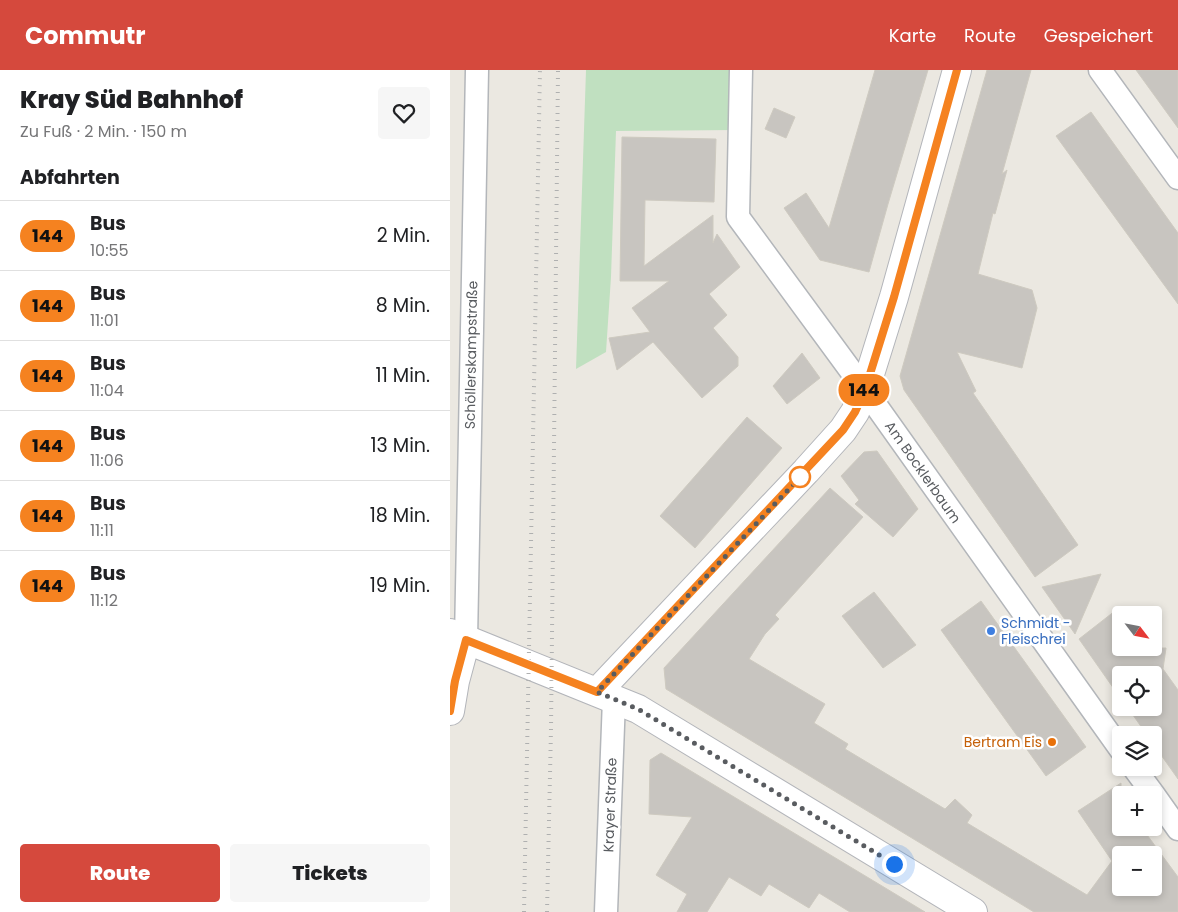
<!DOCTYPE html>
<html lang="de">
<meta charset="utf-8">
<style>
body{margin:0;font-family:Poppins,sans-serif;background:#f6f6f6;color:#202124;height:100vh;display:flex;flex-direction:column;font-size:19px;white-space:nowrap}
*{box-sizing:border-box;margin:0}
p{font-size:16px;color:#757577}
.icon{flex:none;width:28px;height:28px;fill:none;stroke:currentColor;stroke-width:2;stroke-linecap:round;stroke-linejoin:round}
.map{position:relative;flex:1;overflow:hidden}
.side{display:flex;flex-direction:column;background:#fff;width:450px}
.side>*{flex:none}
.badge{padding:0 10px;border-radius:16px;font-size:18px;line-height:32px}
.needle{width:32px;rotate:122deg}
.controls{position:absolute;left:662px;top:536px;display:grid;gap:10px}
.controls a{display:grid;place-items:center;width:50px;height:50px;border-radius:5px;background:#fff;box-shadow:0 2px 8px #0003;font-size:25px}
.you{position:absolute;width:25px;height:25px;margin:-12px;border:4px solid #fff;border-radius:50%;background:#1a73e8;box-shadow:0 0 0 8px #1a73e833}
.map>.badge{position:absolute;translate:-50% -50%;box-shadow:0 0 0 2px #fff}
h2{padding:0 20px;font-size:19px;line-height:45px}
.round{display:grid;place-items:center;flex:none;width:52px;height:52px;border-radius:5px;background:#f6f6f6}
.head{display:flex;align-items:center;justify-content:space-between;height:85px;padding:0 20px}
h1{font-size:24px;font-weight:800;line-height:38px}
.button{display:flex;gap:10px;margin-top:auto;padding:10px 20px}
.button a{flex:1;height:58px;border-radius:5px;background:#d5493d;color:#fff;font-size:20px;font-weight:800;line-height:58px;text-align:center}
.button a+a{background:#f6f6f6;color:#202124}
ul{padding:0;list-style:none}
li{display:flex;align-items:center;gap:15px;height:70px;padding:0 20px;border-top:1px solid #e0e0e0}
li div{flex:1}
li b{display:block;font-size:19px}
li em{font-style:normal}
li .badge{min-width:55px;font-weight:700;text-align:center}
header{display:flex;align-items:center;gap:30px;box-sizing:border-box;height:70px;padding:0 25px;background:#d5493d;color:#fff}
header strong{font-size:24px}
nav{display:flex;gap:28px;margin-inline-start:auto;font-size:18px}
main{display:flex;flex:1;min-height:0}
.map>svg:first-child{display:block}
.green{fill:#c0e0c0}
.building{fill:#c8c5c0;stroke:#cecac0;fill-rule:evenodd}
.lines{fill:none;stroke-linecap:round;stroke-linejoin:round}
.street-casing{stroke:#b3b6ba;stroke-width:25}
.secondary-casing{stroke:#b3b5ba;stroke-width:30}
.street{stroke:#fff;stroke-width:22}
.secondary{stroke:#fff;stroke-width:28}
.rail{stroke:#afb0b0;stroke-width:4;stroke-dasharray:1 6;stroke-linecap:butt}
.line-casing{stroke:#fff;stroke-width:11}
.line{stroke:#f58220;stroke-width:8}
.walk{stroke:#595c60;stroke-width:5;stroke-dasharray:0 9}
.stop-dot{fill:#fff;stroke:#f58220;stroke-width:2.5}
.shop-dot{fill:#3f7fe0;stroke:#fff;stroke-width:2}
.food-dot{fill:#e8710a;stroke:#fff;stroke-width:2}
.labels{text-anchor:middle;stroke-width:5;stroke-linejoin:round;paint-order:stroke}
.street-label{font-size:14px;fill:#595c60;stroke:#fff}
.shop-label{font-size:14px;fill:#366cbe;stroke:#fff;text-anchor:start}
.food-label{font-size:14px;fill:#c56008;stroke:#fff;text-anchor:end}
</style>
<header>
<strong>Commutr</strong>
<nav><a>Karte</a><a>Route</a><a>Gespeichert</a></nav>
</header>
<main>
<section class="side">
<div class="head"><div><h1>Kray Süd Bahnhof</h1><p>Zu Fuß · 2 Min. · 150 m</p></div><a class="round"><svg class="icon" aria-label="heart" viewBox="0 0 24 24"><path d="M12 20l-8-8c-3-5 5-10 8-4 3-6 11-1 8 4z"/></svg></a></div>
<h2>Abfahrten</h2>
<ul>
<li><span class="badge" style="background:#f58220;color:#111">144</span><div><b>Bus</b><p>10:55</p></div><em>2 Min.</em></li>
<li><span class="badge" style="background:#f58220;color:#111">144</span><div><b>Bus</b><p>11:01</p></div><em>8 Min.</em></li>
<li><span class="badge" style="background:#f58220;color:#111">144</span><div><b>Bus</b><p>11:04</p></div><em>11 Min.</em></li>
<li><span class="badge" style="background:#f58220;color:#111">144</span><div><b>Bus</b><p>11:06</p></div><em>13 Min.</em></li>
<li><span class="badge" style="background:#f58220;color:#111">144</span><div><b>Bus</b><p>11:11</p></div><em>18 Min.</em></li>
<li><span class="badge" style="background:#f58220;color:#111">144</span><div><b>Bus</b><p>11:12</p></div><em>19 Min.</em></li>
</ul>
<div class="button"><a>Route</a><a>Tickets</a></div>
</section>
<div class="map">
<svg width="728" height="842" viewBox="0 0 728 842">
<rect width="100%" height="100%" fill="#ebe8e1"/>
<path class="green" d="M 136,0 L 288,0 L 287,60 L 166,61 L 161,207 L 156,282 L 126,299 Z"/>
<path class="building" d="M 425,0 L 478,0 L 438,134 L 419,202 L 370,190 L 334,138 L 356,123 L 379,158 Z
M 537,0 L 581,0 L 552,104 L 557,100 L 545,144 L 543,143 L 528,204 L 582,220 L 587,238 L 572,298 L 507,282 L 526,321 L 523,323 L 628,475 L 585,507 L 454,320 L 450,306 Z
M 686,0 L 728,0 L 728,58 Z
M 324,38 L 345,47 L 336,68 L 315,59 Z
M 641,42 L 728,163 L 728,234 L 606,66 Z
M 172,67 L 266,69 L 264,132 L 195,130 L 194,196 L 263,145 L 263,173 L 267,164 L 290,197 L 259,224 L 277,245 L 263,258 L 288,287 L 288,296 L 252,328 L 203,272 L 167,300 L 159,268 L 200,262 L 182,238 L 219,211 L 170,211 Z
M 352,283 L 370,308 L 337,334 L 323,316 Z
M 297,347 L 332,378 L 245,478 L 210,446 Z
M 427,381 L 468,439 L 443,467 L 405,434 L 409,430 L 391,406 L 414,382 Z
M 380,418 L 413,447 L 325,545 L 329,549 L 315,564 L 299,589 L 375,634 L 364,653 L 398,674 L 395,679 L 495,739 L 505,729 L 522,745 L 517,753 L 637,825 L 662,791 L 628,741 L 671,713 L 671,758 L 692,758 L 728,807 L 728,842 L 584,842 L 216,619 L 214,598 ZM 671,785 L 704,785 L 704,818 L 671,818 Z
M 651,504 L 625,564 L 592,517 Z
M 424,522 L 466,575 L 433,598 L 392,546 Z
M 531,531 L 636,677 L 596,706 L 491,560 Z
M 670,537 L 676,545 L 671,545 L 671,578 L 716,578 L 713,599 L 728,620 L 728,709 L 704,675 L 704,665 L 697,665 L 678,638 L 704,638 L 704,605 L 671,605 L 671,629 L 629,569 Z
M 211,683 L 437,819 L 475,842 L 400,842 L 369,823 L 359,838 L 319,814 L 311,826 L 279,807 L 257,842 L 227,842 L 237,824 L 206,805 L 242,747 L 199,744 L 200,690 Z"/>
<g class="lines">
<g class="street-casing">
<path id="street" d="M 291,0 L 288,147 L 415,320 L 671,680
M 650,0 L 728,108
M 16,570 L 27,0
M 684,698 L 704,725
M 704,725 L 728,759
M 156,842 L 164,629"/>
</g>
<g class="secondary-casing">
<path id="secondary" d="M 0,563 L 188,639 L 523,842
M 147,622 L 356,401 L 393,360 L 405,342 L 415,320 L 444,227 L 507,0
M 0,641 L 5,611 L 16,570"/>
</g>
<use href="#street" class="street"/>
<use href="#secondary" class="secondary"/>
<path class="rail" d="M 74,842 L 90,0
M 97,842 L 101,659 L 108,0"/>
</g>
<g class="lines">
<g class="line-casing">
<path id="line" d="M 0,641 L 5,611 L 16,570 L 147,622 L 393,360 L 405,342 L 415,320 L 444,227 L 507,0"/>
</g>
<use href="#line" class="line"/>
<path class="walk" d="M 350,407 L 356,401 L 147,622 L 188,639 L 444,794"/>
</g>
<circle class="stop-dot" cx="350" cy="407" r="10"/>
<circle class="shop-dot" cx="541" cy="561" r="5"/>
<circle class="food-dot" cx="602" cy="672" r="5"/>
<g class="labels">
<g class="street-label">
<text transform="translate(21 285) rotate(-89)" y="5">Schöllerskampstraße</text>
<text transform="translate(473 402) rotate(55)" y="5">Am Bocklerbaum</text>
<text transform="translate(160 735) rotate(-88)" y="5">Krayer Straße</text>
</g>
<g class="shop-label">
<text x="551" y="558">Schmidt -<tspan x="551" dy="16">Fleischrei</tspan></text>
</g>
<g class="food-label">
<text x="592" y="677">Bertram Eis</text>
</g>
</g>
</svg>
<div class="controls">
<a><svg class="needle" viewBox="-14 -14 28 28"><path d="M0-13l5 13h-10z" fill="#e53935"/><path d="M0 13l5-13h-10z" fill="#757577"/></svg></a>
<a><svg class="icon" aria-label="locate" viewBox="0 0 24 24"><circle cx="12" cy="12" r="6"/><path d="M12 2v4M12 18v4M2 12h4M18 12h4"/></svg></a>
<a><svg class="icon" aria-label="layers" viewBox="0 0 24 24"><path d="M12 4l9 5-9 5-9-5zM3 14l9 5 9-5"/></svg></a>
<a>+</a>
<a>−</a>
</div>
<div class="you" style="left:444px;top:794px"></div>
<b class="badge" style="left:414px;top:320px;background:#f58220;color:#111">144</b>
</div>
</main>
